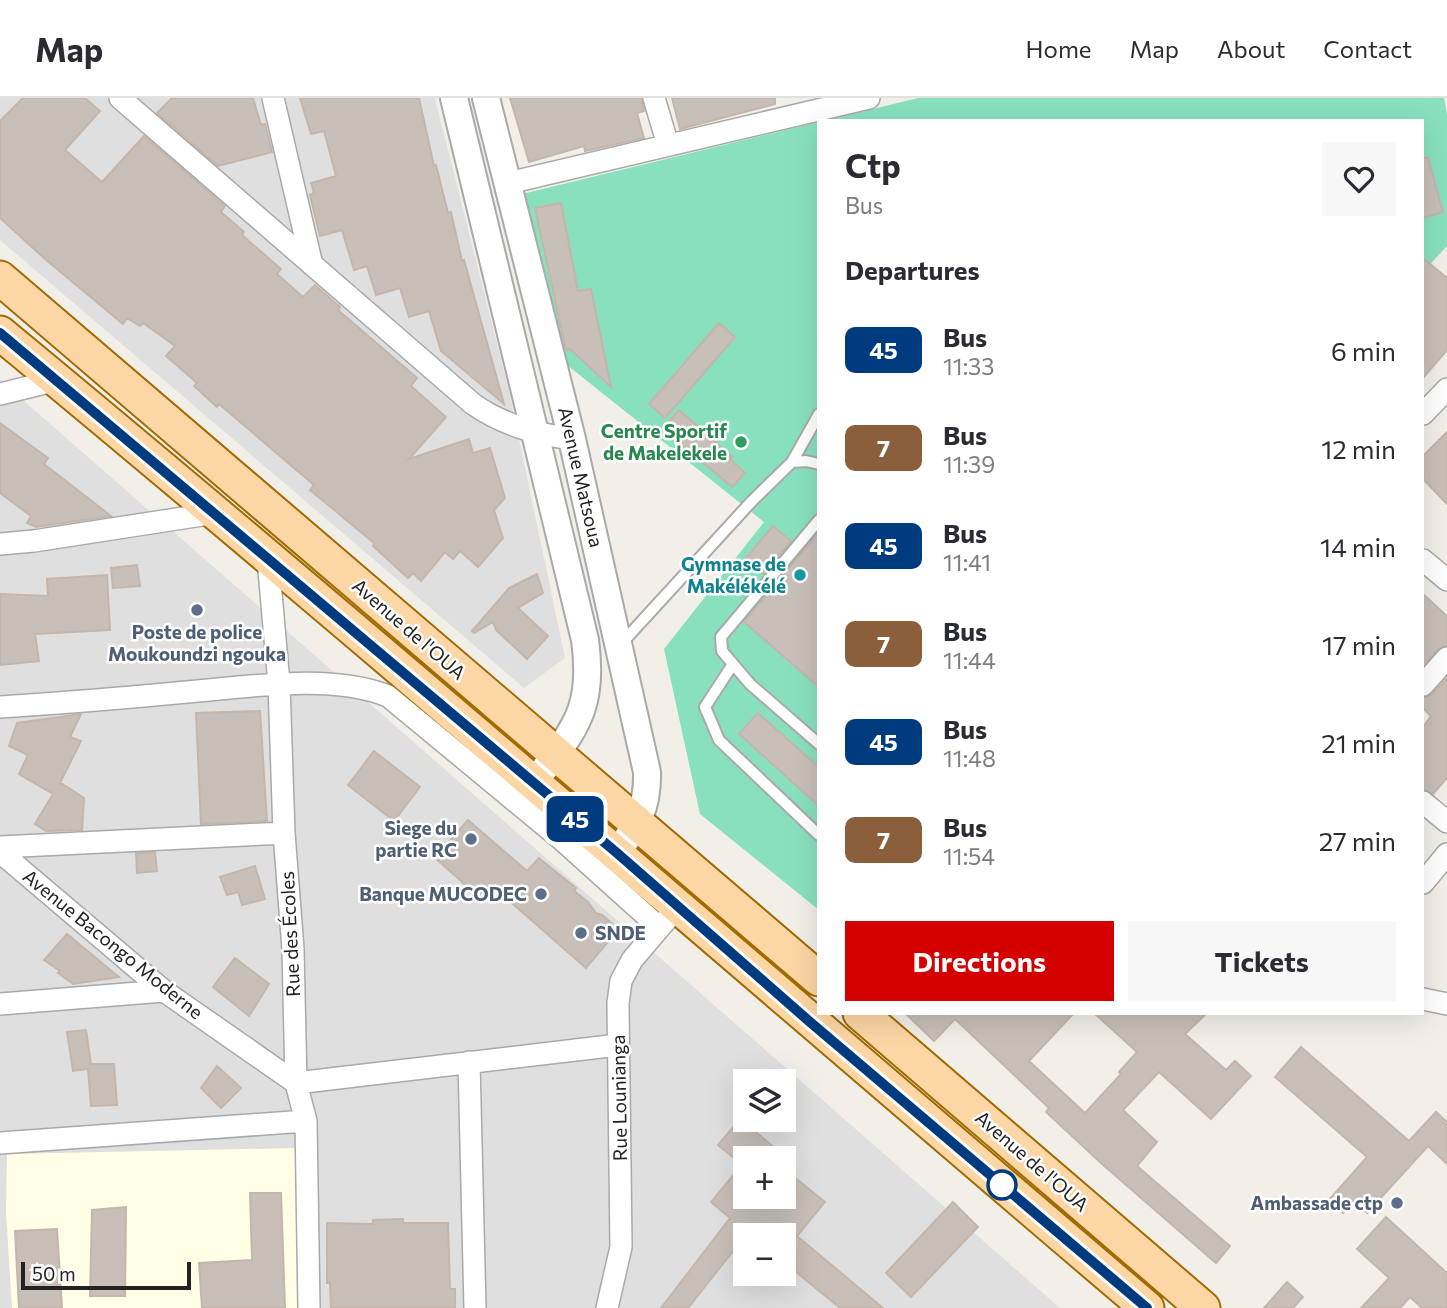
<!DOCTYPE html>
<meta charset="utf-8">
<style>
body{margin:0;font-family:Commissioner,sans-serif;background:#f7f7f7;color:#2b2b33;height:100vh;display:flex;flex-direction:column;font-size:26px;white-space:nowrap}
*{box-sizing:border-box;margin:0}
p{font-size:23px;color:#7c7c81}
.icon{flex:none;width:38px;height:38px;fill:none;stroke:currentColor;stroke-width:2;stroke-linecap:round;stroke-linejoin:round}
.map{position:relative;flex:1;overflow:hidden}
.panel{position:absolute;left:817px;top:21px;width:607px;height:896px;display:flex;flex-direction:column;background:#fff;border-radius:0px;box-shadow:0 7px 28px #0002}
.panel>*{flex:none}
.badge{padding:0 14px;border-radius:10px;font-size:24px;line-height:46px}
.buttons{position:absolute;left:733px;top:971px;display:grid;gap:14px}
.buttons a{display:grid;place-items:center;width:63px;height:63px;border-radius:0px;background:#fff;box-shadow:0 7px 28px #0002;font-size:35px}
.scale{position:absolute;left:21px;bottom:18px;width:170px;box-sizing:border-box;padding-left:7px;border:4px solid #222;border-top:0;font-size:19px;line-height:24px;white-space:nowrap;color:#222;-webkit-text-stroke:5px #fff;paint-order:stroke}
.map>.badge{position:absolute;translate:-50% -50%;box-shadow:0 0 0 4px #fff}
h2{padding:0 28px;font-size:26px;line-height:63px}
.round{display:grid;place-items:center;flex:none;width:74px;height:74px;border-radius:0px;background:#f7f7f7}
.head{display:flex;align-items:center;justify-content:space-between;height:119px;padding:0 28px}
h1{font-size:33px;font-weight:700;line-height:52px}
.action{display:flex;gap:14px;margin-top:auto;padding:14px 28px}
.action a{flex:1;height:80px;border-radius:0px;background:#d40000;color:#fff;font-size:28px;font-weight:700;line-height:80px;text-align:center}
.action a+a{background:#f7f7f7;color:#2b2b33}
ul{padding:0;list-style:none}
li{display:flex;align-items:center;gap:21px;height:98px;padding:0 28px}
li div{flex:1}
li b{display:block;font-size:26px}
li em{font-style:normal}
li .badge{min-width:77px;font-weight:700;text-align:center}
header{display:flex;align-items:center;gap:42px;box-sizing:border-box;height:98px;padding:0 35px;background:#fff;border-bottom:2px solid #e1e1e2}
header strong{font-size:33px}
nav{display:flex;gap:38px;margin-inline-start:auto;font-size:24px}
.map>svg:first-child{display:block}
.residential{fill:#e0dfdf;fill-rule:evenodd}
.education{fill:#ffffe5}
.pitch{fill:#88e0be}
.building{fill:#c7bfb8;stroke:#c4b6ab;stroke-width:2}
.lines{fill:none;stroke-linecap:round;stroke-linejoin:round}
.service-casing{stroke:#a9a9a9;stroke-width:14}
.minor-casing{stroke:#a9a9a9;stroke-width:24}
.tertiary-casing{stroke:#a9a9a9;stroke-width:30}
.primary-casing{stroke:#a06b00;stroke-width:37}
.service{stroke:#fff;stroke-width:10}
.minor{stroke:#fff;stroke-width:21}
.tertiary{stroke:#fff;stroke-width:26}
.primary{stroke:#fcd6a4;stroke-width:33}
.line-casing{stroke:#fff;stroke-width:16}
.line{stroke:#003b80;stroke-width:10}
.leisure-dot{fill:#2e9e5b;stroke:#fff;stroke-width:2.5}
.culture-dot{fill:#0f9aa8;stroke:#fff;stroke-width:2.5}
.service-dot{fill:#5c6f8a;stroke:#fff;stroke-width:2.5}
.stop-dot{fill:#fff;stroke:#003b80;stroke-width:3.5}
.labels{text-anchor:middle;stroke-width:5;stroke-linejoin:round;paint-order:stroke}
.leisure-label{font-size:19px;font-weight:bold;fill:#27864d;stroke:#fff;text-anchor:end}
.street-label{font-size:19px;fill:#222;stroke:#fff}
.culture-label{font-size:19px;font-weight:bold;fill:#0d838f;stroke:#fff;text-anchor:end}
.service-label{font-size:19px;font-weight:bold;fill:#4e5e75;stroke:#fff;text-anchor:end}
</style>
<header>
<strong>Map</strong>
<nav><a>Home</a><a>Map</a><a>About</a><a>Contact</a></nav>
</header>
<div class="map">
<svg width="1447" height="1210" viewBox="0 0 1447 1210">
<rect width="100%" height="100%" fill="#f2efe9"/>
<path class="residential" d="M 0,0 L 435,0 L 509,293 L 565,560 L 524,590 L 0,142 Z
M 0,282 L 1060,1210 L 0,1210 ZM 746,984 L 784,984 L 784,1022 L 746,1022 ZM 746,1060 L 784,1060 L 784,1099 L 746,1099 ZM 746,1138 L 784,1138 L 784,1176 L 746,1176 Z"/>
<path class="education" d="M 297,1050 L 300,1210 L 12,1210 L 6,1113 L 7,1056 Z"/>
<path class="pitch" d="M 918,0 L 1444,0 L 1447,16 L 1447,148 L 1423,174 L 1423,23 L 824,23 Z
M 819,24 L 819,812 L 700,716 L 664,551 L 764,424 L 562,263 L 522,96 Z"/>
<path class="building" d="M 23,0 L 85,0 L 100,13 L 65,52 L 102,84 L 144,38 L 225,108 L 221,114 L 244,134 L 242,137 L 281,171 L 277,176 L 303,199 L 315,187 L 340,209 L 338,212 L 417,280 L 411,288 L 446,319 L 409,361 L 469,341 L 473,355 L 490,350 L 505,400 L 494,412 L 503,440 L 478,469 L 460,453 L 453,461 L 445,454 L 421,483 L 413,475 L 408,480 L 373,448 L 374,445 L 310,392 L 314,387 L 219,306 L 217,309 L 194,288 L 197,285 L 166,258 L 175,248 L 143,225 L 140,228 L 127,220 L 123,226 L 45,161 L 0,120 L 0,23 Z
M 172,0 L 253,0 L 261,27 L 265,26 L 272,54 L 218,68 L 157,15 Z
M 300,0 L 419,0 L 434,68 L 436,67 L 448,115 L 451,114 L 462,163 L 464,162 L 504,306 L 441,253 L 429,213 L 409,219 L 400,190 L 376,197 L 367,168 L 354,172 L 342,132 L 320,138 L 310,97 L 314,95 L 311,85 L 336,78 L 324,33 L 311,36 Z
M 510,0 L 641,0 L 644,13 L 637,15 L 644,40 L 585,53 L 584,48 L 529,64 Z
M 672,0 L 775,0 L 775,6 L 680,31 Z
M 1423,60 L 1428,60 L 1443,114 L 1423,120 Z
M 561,105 L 578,193 L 591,191 L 611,289 L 570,251 L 566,252 L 535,110 Z
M 1423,160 L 1447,180 L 1447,252 L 1423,280 Z
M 719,225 L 735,239 L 665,320 L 649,306 Z
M 679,312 L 732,358 L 730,361 L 745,375 L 732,389 L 663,331 Z
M 0,325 L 48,360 L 44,366 L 111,418 L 36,429 L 27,425 L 31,418 L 0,395 Z
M 1447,334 L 1447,406 L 1423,381 L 1423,358 Z
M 773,428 L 791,443 L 763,476 L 745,461 Z
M 819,434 L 819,589 L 744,524 Z
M 137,467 L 140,488 L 113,490 L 111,470 Z
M 537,476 L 543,495 L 518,510 L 548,538 L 527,561 L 496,532 L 493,524 L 474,535 L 472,533 L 509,490 Z
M 107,477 L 110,532 L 35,536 L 39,563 L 0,567 L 0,496 L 48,498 L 47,481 Z
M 1423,496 L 1447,518 L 1447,547 L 1438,551 L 1423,568 Z
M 1447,580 L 1447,680 L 1433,696 L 1423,691 L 1423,629 L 1431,618 L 1423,610 L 1423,600 L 1432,596 Z
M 260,613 L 267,723 L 201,726 L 196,615 Z
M 758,615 L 819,669 L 819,708 L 739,636 Z
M 81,616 L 70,639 L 81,643 L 59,687 L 61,685 L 84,700 L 82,732 L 46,733 L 35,726 L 53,696 L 19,676 L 28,657 L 9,648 L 17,625 Z
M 374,653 L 420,689 L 394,723 L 348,687 Z
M 468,722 L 527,773 L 539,760 L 576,790 L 574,793 L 588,804 L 596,815 L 602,817 L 615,828 L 613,838 L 586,870 L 497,792 L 494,795 L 486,788 L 478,798 L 435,760 Z
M 155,754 L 157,773 L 137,775 L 136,755 Z
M 255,768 L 265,801 L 242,807 L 238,794 L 227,797 L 220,779 Z
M 67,836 L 119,879 L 73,886 L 58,875 L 60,873 L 44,862 Z
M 235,860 L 269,886 L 249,918 L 213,889 Z
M 905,915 L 1074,915 L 1029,963 L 1085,1015 L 1121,976 L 1119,974 L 1137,954 L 1094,915 L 1207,915 L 1185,936 L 1226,972 L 1235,963 L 1251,978 L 1211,1021 L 1159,974 L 1123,1012 L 1157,1044 L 1137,1068 L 1230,1148 L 1216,1165 L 1102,1066 L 1046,1014 L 1049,1010 L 955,921 L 934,943 Z
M 86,932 L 91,966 L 114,966 L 117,1007 L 91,1008 L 88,971 L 73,973 L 67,934 Z
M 1301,949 L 1409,1043 L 1436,1014 L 1447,1024 L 1445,1029 L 1447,1030 L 1447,1066 L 1428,1048 L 1367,1115 L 1354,1103 L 1343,1115 L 1329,1102 L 1367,1059 L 1275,979 Z
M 217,968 L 241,990 L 221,1010 L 201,990 Z
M 740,1021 L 787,1060 L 734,1060 L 718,1047 Z
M 746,1062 L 746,1099 L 784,1099 L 784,1071 L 825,1104 L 797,1138 L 883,1210 L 840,1210 L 784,1164 L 784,1138 L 745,1138 L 688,1210 L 661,1210 L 730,1120 L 711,1104 Z
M 250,1095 L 281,1095 L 285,1210 L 202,1210 L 199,1165 L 252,1162 Z
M 953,1104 L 978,1129 L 911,1199 L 886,1175 Z
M 126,1109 L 125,1198 L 90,1198 L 92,1112 Z
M 1386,1119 L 1447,1175 L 1447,1210 L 1422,1210 L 1410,1199 L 1400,1210 L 1361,1210 L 1389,1180 L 1357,1151 Z
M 403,1121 L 403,1125 L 448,1125 L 450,1191 L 455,1191 L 455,1210 L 331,1210 L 330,1185 L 327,1185 L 327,1125 L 373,1126 L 373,1122 Z
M 57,1131 L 62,1210 L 19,1210 L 15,1133 Z
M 1287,1184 L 1303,1199 L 1293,1210 L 1264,1210 Z"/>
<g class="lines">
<g class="service-casing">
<path id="service" d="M 792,364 L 819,316
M 819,422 L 721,539 L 722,553 L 750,586 L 819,646
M 620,547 L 752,403 L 792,364 L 806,363 L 819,366
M 733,566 L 705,609 L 719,642 L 819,737"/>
</g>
<g class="minor-casing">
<path id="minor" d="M 120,0 L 473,306 C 503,327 536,336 572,341
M 273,0 L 311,163
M 654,0 L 668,47
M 508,85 L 869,0
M 0,296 L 57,282
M 1423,316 L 1447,291
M 0,446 L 34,443 L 215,415
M 268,461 L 279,586 L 284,735 L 293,851 L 296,985 L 306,1023 L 309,1210
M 1423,462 L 1447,482
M 1423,587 L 1447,560
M 0,609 C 62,605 125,600 187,594 C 248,589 331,575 388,598 L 561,741 L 659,829
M 1423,704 L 1447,724
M 0,749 L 284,735
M 0,754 L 164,893 L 296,985 L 618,947
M 1423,785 L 1447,756
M 1423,901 L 1447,906
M 0,906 L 164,893
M 469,964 L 475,1210
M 0,1045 L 306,1023
M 607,1210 L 621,1149 L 618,905 L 621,883 L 632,862 L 667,821"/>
</g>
<g class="tertiary-casing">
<path id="tertiary" d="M 454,0 L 585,542 C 593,601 581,625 545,670
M 486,0 L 572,341 L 647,674 C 648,710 637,727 617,755"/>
</g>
<g class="primary-casing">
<path id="primary" d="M 0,180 L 819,881
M 0,235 C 387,555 765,885 1147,1210
M 860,915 L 1203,1210"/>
</g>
<use href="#service" class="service"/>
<use href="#minor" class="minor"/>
<use href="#tertiary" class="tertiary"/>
<use href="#primary" class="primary"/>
</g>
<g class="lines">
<g class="line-casing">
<path id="line" d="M 0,235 L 617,755 L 810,924 L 1147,1210"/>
</g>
<use href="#line" class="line"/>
</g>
<circle class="leisure-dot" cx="741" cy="344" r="7"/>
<circle class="culture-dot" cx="800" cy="477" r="7"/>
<g class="service-dot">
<circle cx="197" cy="512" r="7"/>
<circle cx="471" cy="741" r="7"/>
<circle cx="541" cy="796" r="7"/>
<circle cx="581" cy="835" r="7"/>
<circle cx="1397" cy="1105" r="7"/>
</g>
<circle class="stop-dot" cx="1002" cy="1087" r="14"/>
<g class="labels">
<g class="leisure-label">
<text x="727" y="340">Centre Sportif<tspan x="727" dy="22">de Makelekele</tspan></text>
</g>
<g class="street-label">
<text transform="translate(581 379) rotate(77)" y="7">Avenue Matsoua</text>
<text transform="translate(409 531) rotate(41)" y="7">Avenue de l'OUA</text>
<text transform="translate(290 836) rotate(-93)" y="7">Rue des Écoles</text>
<text transform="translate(113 846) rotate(39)" y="7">Avenue Bacongo Moderne</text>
<text transform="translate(619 1000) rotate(-91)" y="7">Rue Lounianga</text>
<text transform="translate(1032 1063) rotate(41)" y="7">Avenue de l'OUA</text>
</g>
<g class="culture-label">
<text x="786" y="473">Gymnase de<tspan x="786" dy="22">Makélékélé</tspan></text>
</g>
<g class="service-label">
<text x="197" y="541" text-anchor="middle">Poste de police<tspan x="197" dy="22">Moukoundzi ngouka</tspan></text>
<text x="457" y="737">Siege du<tspan x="457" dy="22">partie RC</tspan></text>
<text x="527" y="803">Banque MUCODEC</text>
<text x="595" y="842" text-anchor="start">SNDE</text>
<text x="1383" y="1112">Ambassade ctp</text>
</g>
</g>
</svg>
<div class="buttons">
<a><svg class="icon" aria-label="layers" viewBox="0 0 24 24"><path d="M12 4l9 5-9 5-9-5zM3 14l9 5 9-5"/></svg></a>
<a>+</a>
<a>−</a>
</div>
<div class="scale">50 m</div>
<b class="badge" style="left:575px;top:721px;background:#003b80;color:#fff">45</b>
<section class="panel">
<div class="head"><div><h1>Ctp</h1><p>Bus</p></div><a class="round"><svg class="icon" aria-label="heart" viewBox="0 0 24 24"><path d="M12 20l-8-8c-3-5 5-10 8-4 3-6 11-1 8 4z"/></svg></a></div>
<h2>Departures</h2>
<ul>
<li><span class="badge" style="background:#003b80;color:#fff">45</span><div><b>Bus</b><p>11:33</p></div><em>6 min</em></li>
<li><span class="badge" style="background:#8b5e3c;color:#fff">7</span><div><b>Bus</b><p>11:39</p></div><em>12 min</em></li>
<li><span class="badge" style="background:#003b80;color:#fff">45</span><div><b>Bus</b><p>11:41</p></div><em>14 min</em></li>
<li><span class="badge" style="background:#8b5e3c;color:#fff">7</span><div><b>Bus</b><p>11:44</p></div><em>17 min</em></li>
<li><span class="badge" style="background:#003b80;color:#fff">45</span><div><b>Bus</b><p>11:48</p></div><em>21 min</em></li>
<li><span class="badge" style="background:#8b5e3c;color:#fff">7</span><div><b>Bus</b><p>11:54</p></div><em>27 min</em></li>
</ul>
<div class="action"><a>Directions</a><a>Tickets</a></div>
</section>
</div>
